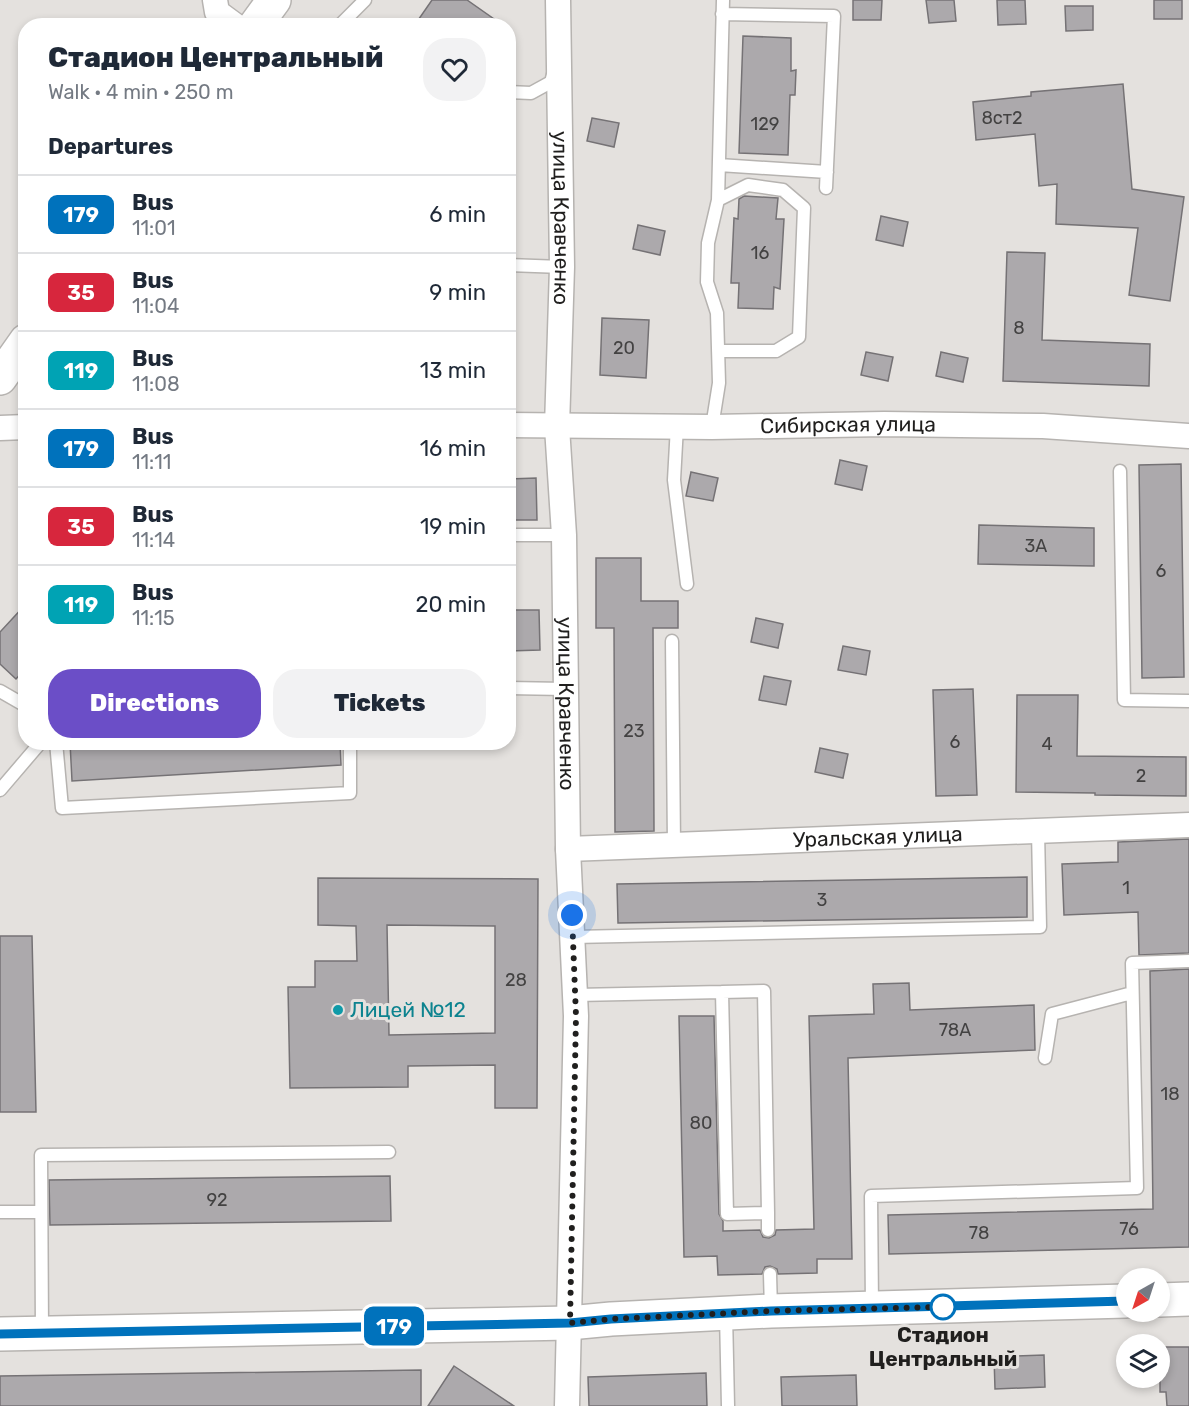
<!DOCTYPE html>
<meta charset="utf-8">
<style>
body{margin:0;font-family:Rubik,sans-serif;background:#f2f2f3;color:#1f2937;height:100vh;display:flex;flex-direction:column;font-size:22px;white-space:nowrap}
*{box-sizing:border-box;margin:0}
p{font-size:20px;color:#747a83}
.icon{flex:none;width:33px;height:33px;fill:none;stroke:currentColor;stroke-width:2;stroke-linecap:round;stroke-linejoin:round}
.map{position:relative;flex:1;overflow:hidden}
.drawer{position:absolute;left:18px;top:18px;width:498px;height:732px;display:flex;flex-direction:column;background:#fff;border-radius:24px;box-shadow:0 3px 9px #0003}
.drawer>*{flex:none}
.badge{padding:0 12px;border-radius:9px;font-size:21px;line-height:39px}
.needle{width:39px;rotate:219deg}
.buttons{position:absolute;left:1116px;top:1268px;display:grid;gap:12px}
.buttons a{display:grid;place-items:center;width:54px;height:54px;border-radius:50%;background:#fff;box-shadow:0 3px 9px #0003;font-size:30px}
.you{position:absolute;width:30px;height:30px;margin:-15px;border:4px solid #fff;border-radius:50%;background:#1a73e8;box-shadow:0 0 0 9px #1a73e833}
.map>.badge{position:absolute;translate:-50% -50%;box-shadow:0 0 0 3px #fff}
h2{padding:0 30px;font-size:22px;line-height:54px}
.round{display:grid;place-items:center;flex:none;width:63px;height:63px;border-radius:24px;background:#f2f2f3}
.head{display:flex;align-items:center;justify-content:space-between;height:102px;padding:0 30px}
h1{font-size:28px;font-weight:800;line-height:45px}
.cta{display:flex;gap:12px;margin-top:auto;padding:12px 30px}
.cta a{flex:1;height:69px;border-radius:24px;background:#6b4ec7;color:#fff;font-size:24px;font-weight:800;line-height:69px;text-align:center}
.cta a+a{background:#f2f2f3;color:#1f2937}
ul{padding:0;list-style:none}
li{display:flex;align-items:center;gap:18px;height:78px;padding:0 30px;border-top:2px solid #e0e1e3}
li div{flex:1}
li b{display:block;font-size:22px}
li em{font-style:normal}
li .badge{min-width:66px;font-weight:700;text-align:center}
.map>svg:first-child{display:block}
.building{fill:#aca9ac;stroke:#757275;stroke-width:1.5;fill-rule:evenodd}
.lines{fill:none;stroke-linecap:round;stroke-linejoin:round}
.lane-casing{stroke:#b6b3b0;stroke-width:15}
.street-casing{stroke:#b6b3b0;stroke-width:27}
.secondary-casing{stroke:#b6b3b0;stroke-width:36}
.lane{stroke:#fff;stroke-width:12}
.street{stroke:#fff;stroke-width:24}
.secondary{stroke:#fff;stroke-width:33}
.line-casing{stroke:#fff;stroke-width:14}
.line{stroke:#0072bc;stroke-width:9}
.walk{stroke:#201f1e;stroke-width:6;stroke-dasharray:0 10.8}
.culture-dot{fill:#0f9aa8;stroke:#e4e1de;stroke-width:2}
.stop-dot{fill:#fff;stroke:#0072bc;stroke-width:3}
.labels{text-anchor:middle;stroke-width:6;stroke-linejoin:round;paint-order:stroke}
.number-label{font-size:18px;fill:#434242}
.street-label{font-size:21px;fill:#201f1e;stroke:#e4e1de}
.culture-label{font-size:21px;fill:#0d838f;stroke:#e4e1de;text-anchor:start}
.stop-label{font-size:21px;font-weight:bold;fill:#201f1e;stroke:#e4e1de}
</style>
<div class="map">
<svg width="1189" height="1406" viewBox="0 0 1189 1406">
<rect width="100%" height="100%" fill="#e4e1de"/>
<path class="building" d="M 432,0 L 467,0 L 504,26 L 414,26 Z
M 853,0 L 882,0 L 881,20 L 853,20 Z
M 926,0 L 954,0 L 956,21 L 929,23 Z
M 997,0 L 1025,0 L 1026,24 L 998,25 Z
M 1154,0 L 1182,0 L 1182,19 L 1154,19 Z
M 1065,6 L 1093,6 L 1093,30 L 1066,31 Z
M 743,36 L 791,38 L 791,71 L 796,70 L 795,95 L 790,95 L 788,155 L 739,153 Z
M 1123,84 L 1132,189 L 1184,197 L 1170,301 L 1129,295 L 1138,228 L 1056,224 L 1057,184 L 1039,186 L 1035,134 L 976,140 L 973,102 L 1031,96 L 1031,92 Z
M 592,118 L 619,123 L 614,147 L 587,141 Z
M 744,196 L 778,198 L 776,219 L 784,219 L 780,289 L 774,287 L 773,309 L 738,308 L 739,283 L 731,283 L 734,218 L 738,219 L 739,199 Z
M 881,216 L 908,222 L 903,246 L 876,240 Z
M 638,225 L 665,231 L 660,255 L 633,249 Z
M 1007,252 L 1045,253 L 1042,340 L 1150,344 L 1149,386 L 1003,381 Z
M 602,318 L 649,320 L 646,378 L 600,375 Z
M 866,352 L 893,357 L 888,381 L 861,375 Z
M 941,352 L 968,358 L 963,382 L 936,376 Z
M 840,460 L 867,466 L 862,490 L 835,484 Z
M 1181,464 L 1184,677 L 1142,678 L 1139,465 Z
M 691,472 L 718,478 L 713,501 L 686,496 Z
M 536,478 L 537,520 L 508,520 L 508,479 Z
M 979,525 L 1094,528 L 1094,566 L 978,564 Z
M 596,558 L 641,558 L 641,601 L 678,601 L 678,628 L 653,628 L 654,831 L 615,832 L 614,628 L 596,628 Z
M 26,604 L 26,668 L 16,679 L 0,664 L 0,632 Z
M 508,610 L 539,610 L 540,650 L 508,651 Z
M 756,618 L 783,624 L 778,648 L 751,642 Z
M 843,646 L 870,651 L 866,675 L 838,670 Z
M 764,676 L 791,681 L 786,705 L 759,700 Z
M 973,689 L 977,795 L 936,796 L 933,690 Z
M 1017,695 L 1078,695 L 1077,756 L 1186,757 L 1186,796 L 1095,795 L 1095,793 L 1016,792 Z
M 70,742 L 340,742 L 341,765 L 72,781 Z
M 820,748 L 848,754 L 843,778 L 815,772 Z
M 1189,839 L 1189,953 L 1139,955 L 1138,912 L 1064,915 L 1062,864 L 1118,862 L 1118,842 Z
M 1027,877 L 1027,917 L 618,923 L 617,884 Z
M 318,878 L 538,879 L 537,1108 L 495,1108 L 495,1065 L 408,1066 L 408,1087 L 290,1088 L 288,987 L 315,987 L 315,961 L 357,961 L 356,926 L 318,925 ZM 387,925 L 495,926 L 495,1033 L 389,1035 Z
M 0,936 L 32,936 L 36,1112 L 0,1112 Z
M 1189,969 L 1189,1247 L 889,1254 L 888,1215 L 1153,1209 L 1150,971 Z
M 909,983 L 910,1010 L 1034,1005 L 1035,1050 L 848,1058 L 852,1259 L 817,1259 L 817,1273 L 778,1274 L 777,1269 L 770,1266 L 765,1267 L 762,1274 L 718,1275 L 717,1256 L 684,1257 L 679,1016 L 714,1016 L 719,1214 L 723,1221 L 723,1231 L 760,1230 L 763,1237 L 769,1238 L 775,1235 L 776,1230 L 814,1229 L 809,1016 L 874,1014 L 873,984 Z
M 390,1176 L 391,1221 L 50,1225 L 49,1180 Z
M 1160,1347 L 1189,1347 L 1189,1406 L 1167,1406 L 1166,1392 L 1160,1392 Z
M 1044,1355 L 1045,1387 L 995,1389 L 994,1357 Z
M 454,1366 L 514,1406 L 428,1406 Z
M 421,1370 L 421,1406 L 0,1406 L 0,1376 Z
M 706,1373 L 707,1406 L 589,1406 L 588,1377 Z
M 856,1375 L 857,1406 L 782,1406 L 781,1377 Z"/>
<g class="lines">
<g class="lane-casing">
<path id="lane" d="M 722,14 L 834,16 L 826,188
M 339,26 L 365,0
M 508,92 L 531,93 L 551,82 L 554,71
M 719,165 L 827,172
M 718,200 L 723,0
M 508,265 L 562,267
M 677,426 L 674,480 L 687,584
M 712,427 L 719,383 L 717,313 L 707,282 L 708,243 L 718,200 L 748,185 L 783,190 L 804,208 L 799,337 L 776,351 L 718,351
M 1120,471 L 1124,700 L 1189,701
M 508,535 L 564,535
M 672,641 L 674,845
M 508,688 L 565,689
M 0,691 L 26,706
M 56,742 L 62,808 L 350,793 L 350,742
M 0,790 L 41,742
M 573,937 L 1040,927 L 1038,831
M 722,992 L 764,991 L 768,1213
M 576,995 L 722,992 L 727,1214 L 768,1213 L 768,1230
M 1045,1058 L 1052,1014 L 1132,993
M 0,1212 L 40,1212
M 770,1274 L 771,1310
M 872,1307 L 871,1196 L 1137,1188 L 1132,963 L 1189,961
M 726,1314 L 728,1406
M 42,1332 L 41,1155 L 389,1152"/>
</g>
<g class="street-casing">
<g id="street">
<path d="M 215,0 L 217,12 L 236,26"/>
<path id="s1" d="M 558,0 L 562,267 L 557,427 L 564,535 L 568,849 L 576,1016 L 567,1406"/>
<path id="s2" d="M 508,425 L 712,427 L 884,424 L 1043,426 L 1189,436"/>
<path d="M 0,428 L 26,427"/>
<path id="s3" d="M 568,849 L 1189,825"/>
</g>
</g>
<g class="secondary-casing">
<path id="secondary" d="M 255,26 L 274,0
M 0,378 L 26,341
M 1160,1300 L 1189,1299
M 0,1334 L 569,1323 L 611,1319 L 771,1311 L 1126,1301"/>
</g>
<use href="#lane" class="lane"/>
<use href="#street" class="street"/>
<use href="#secondary" class="secondary"/>
</g>
<g class="lines">
<g class="line-casing">
<path id="line" d="M 0,1334 L 570,1323 L 611,1319 L 771,1311 L 1126,1301"/>
</g>
<use href="#line" class="line"/>
<path class="walk" d="M 572,915 L 576,1016 L 570,1323 L 611,1319 L 771,1311 L 943,1307"/>
</g>
<circle class="culture-dot" cx="338" cy="1010" r="6"/>
<circle class="stop-dot" cx="943" cy="1307" r="12"/>
<g class="labels">
<g class="number-label">
<text x="1002" y="124">8ст2</text>
<text x="765" y="130">129</text>
<text x="760" y="259">16</text>
<text x="1019" y="334">8</text>
<text x="624" y="354">20</text>
<text x="1036" y="552">3А</text>
<text x="1161" y="577">6</text>
<text x="634" y="737">23</text>
<text x="955" y="748">6</text>
<text x="1047" y="750">4</text>
<text x="1141" y="782">2</text>
<text x="1126" y="894">1</text>
<text x="822" y="906">3</text>
<text x="516" y="986">28</text>
<text x="955" y="1036">78А</text>
<text x="1170" y="1100">18</text>
<text x="701" y="1129">80</text>
<text x="217" y="1206">92</text>
<text x="1129" y="1235">76</text>
<text x="979" y="1239">78</text>
</g>
<g class="street-label">
<text dy="7" stroke="none"><textPath href="#s1" startOffset="218">улица Кравченко</textPath></text>
<text dy="7" stroke="none"><textPath href="#s2" startOffset="340">Сибирская улица</textPath></text>
<text dy="7" stroke="none"><textPath href="#s1" startOffset="704">улица Кравченко</textPath></text>
<text dy="7" stroke="none"><textPath href="#s3" startOffset="310">Уральская улица</textPath></text>
</g>
<g class="culture-label">
<text x="350" y="1017">Лицей №12</text>
</g>
<g class="stop-label">
<text x="943" y="1342">Стадион<tspan x="943" dy="24">Центральный</tspan></text>
</g>
</g>
</svg>
<div class="buttons">
<a><svg class="needle" viewBox="-14 -14 28 28"><path d="M0-13l5 13h-10z" fill="#e53935"/><path d="M0 13l5-13h-10z" fill="#747a83"/></svg></a>
<a><svg class="icon" aria-label="layers" viewBox="0 0 24 24"><path d="M12 4l9 5-9 5-9-5zM3 14l9 5 9-5"/></svg></a>
</div>
<div class="you" style="left:572px;top:915px"></div>
<b class="badge" style="left:394px;top:1326px;background:#0072bc;color:#fff">179</b>
<section class="drawer">
<div class="head"><div><h1>Стадион Центральный</h1><p>Walk · 4 min · 250 m</p></div><a class="round"><svg class="icon" aria-label="heart" viewBox="0 0 24 24"><path d="M12 20l-8-8c-3-5 5-10 8-4 3-6 11-1 8 4z"/></svg></a></div>
<h2>Departures</h2>
<ul>
<li><span class="badge" style="background:#0072bc;color:#fff">179</span><div><b>Bus</b><p>11:01</p></div><em>6 min</em></li>
<li><span class="badge" style="background:#d7263d;color:#fff">35</span><div><b>Bus</b><p>11:04</p></div><em>9 min</em></li>
<li><span class="badge" style="background:#00a3b4;color:#fff">119</span><div><b>Bus</b><p>11:08</p></div><em>13 min</em></li>
<li><span class="badge" style="background:#0072bc;color:#fff">179</span><div><b>Bus</b><p>11:11</p></div><em>16 min</em></li>
<li><span class="badge" style="background:#d7263d;color:#fff">35</span><div><b>Bus</b><p>11:14</p></div><em>19 min</em></li>
<li><span class="badge" style="background:#00a3b4;color:#fff">119</span><div><b>Bus</b><p>11:15</p></div><em>20 min</em></li>
</ul>
<div class="cta"><a>Directions</a><a>Tickets</a></div>
</section>
</div>
